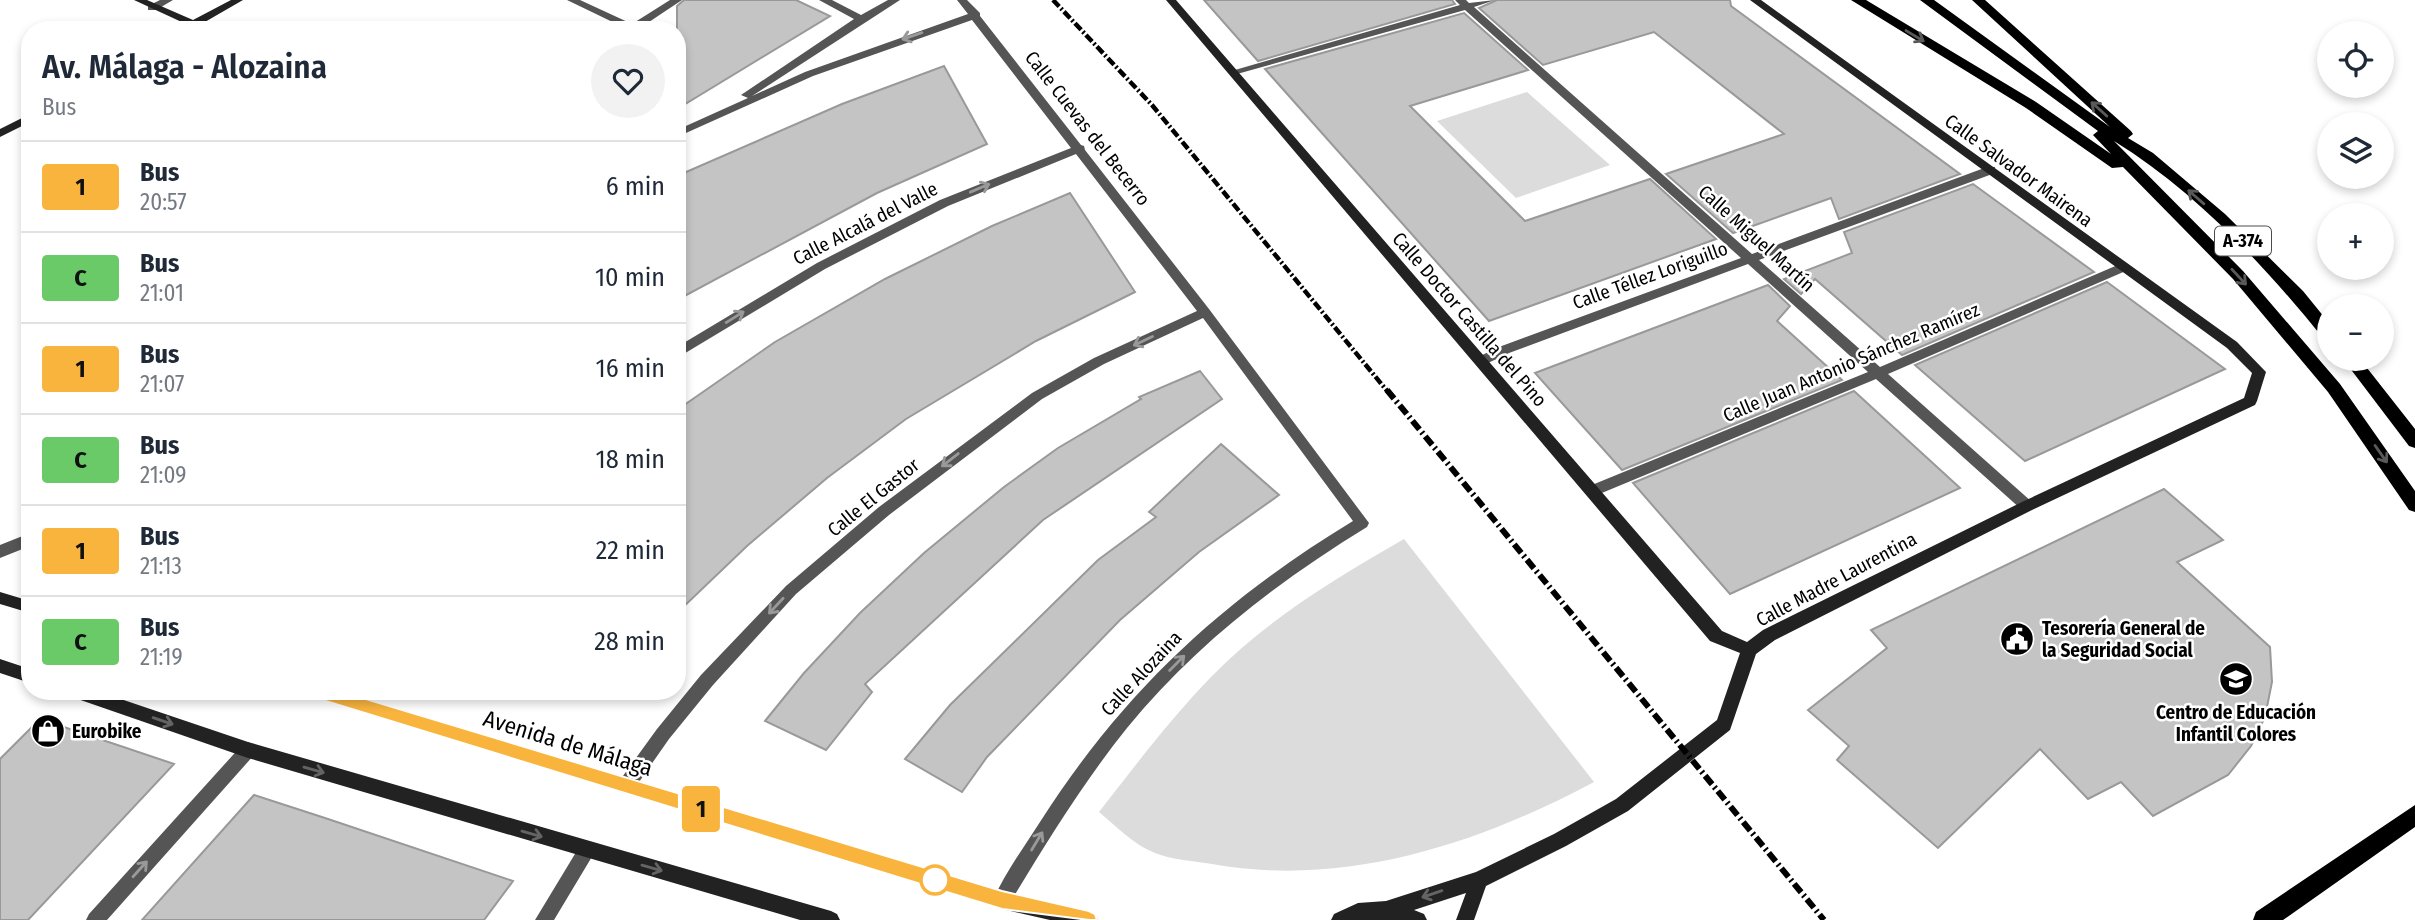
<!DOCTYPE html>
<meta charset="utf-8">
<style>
body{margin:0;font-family:"Fira Sans Condensed",sans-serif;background:#f2f2f3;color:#1f2937;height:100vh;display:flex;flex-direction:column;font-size:26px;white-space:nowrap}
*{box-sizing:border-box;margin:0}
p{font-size:23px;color:#747a83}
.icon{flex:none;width:38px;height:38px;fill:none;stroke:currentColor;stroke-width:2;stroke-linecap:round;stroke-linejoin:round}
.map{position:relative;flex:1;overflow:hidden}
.sheet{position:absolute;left:21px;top:21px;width:665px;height:679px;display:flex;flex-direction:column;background:#fff;border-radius:28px;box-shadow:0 4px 10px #0003}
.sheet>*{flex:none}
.badge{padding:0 14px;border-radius:5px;font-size:24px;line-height:46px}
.tools{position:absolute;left:2317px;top:21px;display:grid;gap:14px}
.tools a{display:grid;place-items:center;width:77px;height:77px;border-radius:50%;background:#fff;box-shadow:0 4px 10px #0003;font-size:35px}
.map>.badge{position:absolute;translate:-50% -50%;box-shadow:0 0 0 4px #fff}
.round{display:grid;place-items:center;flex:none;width:74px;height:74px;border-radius:37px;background:#f2f2f3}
.head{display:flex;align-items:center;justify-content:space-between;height:119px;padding:0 21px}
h1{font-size:33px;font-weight:600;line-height:52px}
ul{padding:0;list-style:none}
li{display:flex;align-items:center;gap:21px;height:91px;padding:0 21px;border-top:2px solid #e0e1e3}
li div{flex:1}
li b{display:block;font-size:26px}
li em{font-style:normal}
li .badge{min-width:77px;font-weight:700;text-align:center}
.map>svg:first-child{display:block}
.green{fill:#dcdcdc}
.building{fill:#c4c4c4;stroke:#999;stroke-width:2}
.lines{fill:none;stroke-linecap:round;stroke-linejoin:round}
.lane{fill:#555;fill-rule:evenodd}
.street{fill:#555;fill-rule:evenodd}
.secondary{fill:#222;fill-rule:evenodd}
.primary{fill:#000;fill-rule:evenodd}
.rail-far1{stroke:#000;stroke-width:4.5;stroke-dasharray:9 2.5 2 2.5;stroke-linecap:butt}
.rail{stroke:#000;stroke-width:6;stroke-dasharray:11 3.5 2 3.5;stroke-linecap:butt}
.oneway{stroke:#999}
.oneway2{stroke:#595959}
.oneway3{stroke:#646464}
.line{fill:#f9b43e;stroke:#fff;stroke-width:2}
.stop-dot{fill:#fff;stroke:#f9b43e;stroke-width:3.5}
.labels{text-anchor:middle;stroke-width:5;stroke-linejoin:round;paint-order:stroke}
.shield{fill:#fff;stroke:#4c4c4c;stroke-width:2}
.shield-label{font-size:18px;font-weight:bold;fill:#000}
.street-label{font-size:19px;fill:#000;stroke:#fff}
.poi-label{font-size:19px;font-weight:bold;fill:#000;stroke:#fff;text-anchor:start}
.near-street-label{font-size:23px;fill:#000;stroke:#fff}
</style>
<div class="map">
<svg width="2415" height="920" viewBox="0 0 2415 920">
<rect width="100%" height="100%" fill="#fff"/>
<path class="green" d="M 1527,92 L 1610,165 L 1516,198 L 1437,121 Z
M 1404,539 L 1594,782 C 1478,844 1345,888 1212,864 C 1194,861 1172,860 1155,853 C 1134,845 1116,826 1099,812 C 1135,766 1171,718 1212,676 C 1268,619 1336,578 1404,539 Z"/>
<path class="building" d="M 684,0 L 796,0 L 830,16 L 677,109 L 677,6 Z
M 1204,0 L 1452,0 L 1455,4 L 1258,61 Z
M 1497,0 L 1730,0 L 1731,6 L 1960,174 L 1839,219 L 1831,198 L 1733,233 L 1666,174 L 1784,134 L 1654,32 L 1543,65 L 1479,8 Z
M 1464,13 L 1528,70 L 1410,106 L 1525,221 L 1650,179 L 1716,239 L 1489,321 L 1265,69 Z
M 944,66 L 987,144 L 877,193 L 677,300 L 677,176 L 842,104 Z
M 1973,184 L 2094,272 L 1902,355 L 1815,279 L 1801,294 L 1784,279 L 1852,253 L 1844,232 Z
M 1070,193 L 1135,292 L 1036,341 L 906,419 L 827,478 L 747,546 L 677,613 L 677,410 L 775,342 L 885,279 L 992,226 Z
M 2107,282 L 2225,369 L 2025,461 L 1915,365 Z
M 1768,285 L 1790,306 L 1777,321 L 1842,380 L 1622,470 L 1535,373 Z
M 1200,371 L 1222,399 L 1043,520 L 865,684 L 872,692 L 826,750 L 765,721 L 804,673 L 860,613 L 924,553 L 1004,487 L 1058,448 L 1141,399 L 1139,397 Z
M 1854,391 L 1960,488 L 1730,594 L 1633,483 Z
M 1221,444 L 1279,495 L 1199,552 L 1120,620 L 987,757 L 962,792 L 905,759 L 950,705 L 1098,560 L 1156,517 L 1149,512 Z
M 2164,489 L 2223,540 L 2177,562 L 2270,647 L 2272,682 L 2265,717 L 2251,746 L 2228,775 L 2153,816 L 2121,782 L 2088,799 L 2040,749 L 1938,848 L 1837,760 L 1849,746 L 1808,710 L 1887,648 L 1871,630 Z
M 40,719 L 174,764 L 28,920 L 0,920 L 0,759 Z
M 254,795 L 325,818 L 513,881 L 484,920 L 142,920 Z"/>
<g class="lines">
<path class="lane" d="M 160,0 L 173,0 L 156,10 L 148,10 L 148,6 Z"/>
<path class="street" d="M 567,0 L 580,0 L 632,24 L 670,0 L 682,0 L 637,30 L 624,30 L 625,28 Z
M 819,0 L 832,0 L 861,15 L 888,0 L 900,0 L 752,96 L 805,72 L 968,14 L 957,0 L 967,0 L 980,13 L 980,16 L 1081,145 L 1084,146 L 1085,150 L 1209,309 L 1369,523 L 1367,527 C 1277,582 1194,646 1127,728 C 1082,784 1045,845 1008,906 L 1002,909 L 996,906 L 993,900 C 1005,873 1024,847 1040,822 C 1123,692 1221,601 1353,521 L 1203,318 L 1104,364 L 1042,399 L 889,515 L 796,594 L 713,685 L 669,739 L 632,792 L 626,794 L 620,792 L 618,786 L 620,780 L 657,729 L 701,675 L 786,586 L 879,507 L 1032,393 L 1094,358 L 1197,311 L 1076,154 L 948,206 L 825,269 L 677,358 L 677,347 L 817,263 L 940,200 L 1071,148 L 972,20 L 813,76 L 677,137 L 677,130 L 748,98 L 741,95 L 854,19 Z
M 1455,0 L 1466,0 L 1469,3 L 1495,0 L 1474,7 L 1752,254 L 1987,167 L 1995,167 L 1995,173 L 1759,260 L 1880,367 L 2120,264 L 2128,264 L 2130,267 L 2128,270 L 1888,374 L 2032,502 L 2034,506 L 2032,510 L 2022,510 L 1876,379 L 1597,495 L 1587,495 L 1585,491 L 1587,487 L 1868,372 L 1748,264 L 1509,353 L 1486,364 L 1476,364 L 1474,361 L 1476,358 L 1499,347 L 1741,258 L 1465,10 L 1237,74 L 1233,75 L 1228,72 L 1460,5 Z
M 30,533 L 30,546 L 0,558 L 0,545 Z
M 248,742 L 254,745 L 256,750 L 254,755 L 107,920 L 86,920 L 89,914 L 242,745 Z
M 587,842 L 593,844 L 596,850 L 554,920 L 535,920 L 581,844 Z"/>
<path class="secondary" d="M 134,0 L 147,0 L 193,20 L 231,0 L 243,0 L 191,30 L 178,30 L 186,24 Z
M 1166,0 L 1176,0 L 1722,631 L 1747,642 L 1763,630 L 2022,502 L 2244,398 L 2252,373 L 2227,348 L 1750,0 L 1761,0 L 2237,342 L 2266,372 L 2257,401 L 2255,405 L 2032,510 L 1775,640 L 1756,654 L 1730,730 L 1628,811 L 1566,846 L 1486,886 L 1474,920 L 1456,920 L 1466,893 L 1414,910 L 1424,914 L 1427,920 L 1331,920 L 1334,914 L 1358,903 L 1386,901 L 1476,872 L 1554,834 L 1616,799 L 1717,720 L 1740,653 L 1710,641 Z
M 30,114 L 30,122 L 0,137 L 0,129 Z
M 0,592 L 30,601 L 30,613 L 0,604 Z
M 0,659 L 30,669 L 30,683 L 0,673 Z
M 67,691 L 97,691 L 248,742 L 831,911 L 837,914 L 840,920 L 800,920 L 248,758 L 69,696 Z
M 308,691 L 340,691 L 1002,891 L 1089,911 L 1095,914 L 1098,920 L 1050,920 L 1002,909 L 316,698 L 310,696 Z"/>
<path class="primary" d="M 1851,0 L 1866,0 L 2036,102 L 2111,154 L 2093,135 L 2098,131 L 1920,0 L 1934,0 L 2110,127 L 1972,0 L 1985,0 L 2131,131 L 2133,134 L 2128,138 L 2153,153 L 2225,214 L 2303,291 L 2329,323 L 2329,340 L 2323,338 C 2264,265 2195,191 2114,141 L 2243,271 L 2340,384 L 2415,491 L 2415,512 L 2409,510 L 2328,392 L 2233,279 L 2123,167 L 2112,168 L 2026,108 Z
M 2343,359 L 2360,359 L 2415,429 L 2415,448 L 2409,446 Z
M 2415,805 L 2415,827 L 2283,920 L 2253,920 L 2256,912 Z"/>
<path class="rail-far1" d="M 1053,0 L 1152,105 L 1388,392"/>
<path class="rail" d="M 1387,390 L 1824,920"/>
</g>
<defs><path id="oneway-shaft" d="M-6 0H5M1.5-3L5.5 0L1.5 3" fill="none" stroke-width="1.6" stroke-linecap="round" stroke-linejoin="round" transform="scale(1.75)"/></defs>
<g class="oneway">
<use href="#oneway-shaft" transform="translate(912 36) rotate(161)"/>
<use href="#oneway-shaft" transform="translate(980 188) rotate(-23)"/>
<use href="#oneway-shaft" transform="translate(735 317) rotate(-32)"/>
<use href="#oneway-shaft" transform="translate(1143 341) rotate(155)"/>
<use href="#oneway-shaft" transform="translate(950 460) rotate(142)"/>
<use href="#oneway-shaft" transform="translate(776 606) rotate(133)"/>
<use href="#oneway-shaft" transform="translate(1177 663) rotate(-45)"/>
<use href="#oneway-shaft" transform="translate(1037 841) rotate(-59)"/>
<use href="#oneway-shaft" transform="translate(140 869) rotate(-48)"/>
</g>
<g class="oneway2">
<use href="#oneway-shaft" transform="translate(1915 36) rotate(31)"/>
<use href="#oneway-shaft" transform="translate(2099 109) rotate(-138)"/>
<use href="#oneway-shaft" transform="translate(2196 197) rotate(-139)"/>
<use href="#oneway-shaft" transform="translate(2239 277) rotate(47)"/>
<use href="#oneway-shaft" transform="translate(2381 454) rotate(55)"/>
</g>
<g class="oneway3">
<use href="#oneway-shaft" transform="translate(163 721) rotate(19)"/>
<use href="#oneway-shaft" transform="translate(314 770) rotate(16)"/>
<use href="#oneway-shaft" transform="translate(532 834) rotate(16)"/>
<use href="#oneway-shaft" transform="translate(652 868) rotate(16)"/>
<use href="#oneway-shaft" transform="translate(1432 894) rotate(161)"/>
</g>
<path class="line" d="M 316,684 L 1002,891 L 1089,911 L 1095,914 L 1097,920 L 1089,920 L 1002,909 L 316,698 L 310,696 L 308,691 L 310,686 Z"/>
<defs>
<g id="civic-disc" transform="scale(1.75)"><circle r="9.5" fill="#000" stroke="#fff"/><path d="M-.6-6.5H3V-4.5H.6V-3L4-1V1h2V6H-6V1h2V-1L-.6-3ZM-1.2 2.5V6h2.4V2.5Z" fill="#fff"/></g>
<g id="school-disc" transform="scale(1.75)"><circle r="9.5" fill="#000" stroke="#fff"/><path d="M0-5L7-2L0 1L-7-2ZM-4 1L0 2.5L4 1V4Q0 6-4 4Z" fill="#fff"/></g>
<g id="shop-disc" transform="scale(1.75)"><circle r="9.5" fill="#000" stroke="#fff"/><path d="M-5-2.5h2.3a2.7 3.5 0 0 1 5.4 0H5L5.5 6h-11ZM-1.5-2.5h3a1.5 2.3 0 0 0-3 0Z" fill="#fff"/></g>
</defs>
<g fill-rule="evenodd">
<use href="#civic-disc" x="2017" y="639"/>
<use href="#school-disc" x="2236" y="679"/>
<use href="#shop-disc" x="48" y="731"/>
</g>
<circle class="stop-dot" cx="935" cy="880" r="14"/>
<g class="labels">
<rect class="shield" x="2215" y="226.5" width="56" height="29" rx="5"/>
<g class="shield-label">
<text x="2243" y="247">A-374</text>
</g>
<g class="street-label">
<text transform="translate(1088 128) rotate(52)" y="7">Calle Cuevas del Becerro</text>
<text transform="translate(2019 170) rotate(36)" y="7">Calle Salvador Mairena</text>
<text transform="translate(865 223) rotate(-27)" y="7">Calle Alcalá del Valle</text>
<text transform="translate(1757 238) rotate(42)" y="7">Calle Miguel Martín</text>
<text transform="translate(1650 275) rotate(-20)" y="7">Calle Téllez Loriguillo</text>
<text transform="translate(1470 319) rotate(49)" y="7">Calle Doctor Castilla del Pino</text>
<text transform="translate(1851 362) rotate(-23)" y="7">Calle Juan Antonio Sánchez Ramírez</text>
<text transform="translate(873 497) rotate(-39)" y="7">Calle El Gastor</text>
<text transform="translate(1836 579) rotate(-28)" y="7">Calle Madre Laurentina</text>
<text transform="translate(1141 673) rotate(-47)" y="7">Calle Alozaina</text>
</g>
<g class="poi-label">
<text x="2042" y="635">Tesorería General de<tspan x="2042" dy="22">la Seguridad Social</tspan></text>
<text x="2236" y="719" text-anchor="middle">Centro de Educación<tspan x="2236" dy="22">Infantil Colores</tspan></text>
<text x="72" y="738">Eurobike</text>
</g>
<g class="near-street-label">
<text transform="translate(568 743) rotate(17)" y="8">Avenida de Málaga</text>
</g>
</g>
</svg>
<div class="tools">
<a><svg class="icon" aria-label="locate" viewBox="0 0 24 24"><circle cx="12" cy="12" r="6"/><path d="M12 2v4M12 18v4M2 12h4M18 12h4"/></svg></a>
<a><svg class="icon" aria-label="layers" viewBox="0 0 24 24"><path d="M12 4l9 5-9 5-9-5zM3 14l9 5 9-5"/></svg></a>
<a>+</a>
<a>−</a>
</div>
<b class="badge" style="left:701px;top:809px;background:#f9b43e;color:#111">1</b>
<section class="sheet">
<div class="head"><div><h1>Av. Málaga - Alozaina</h1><p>Bus</p></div><a class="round"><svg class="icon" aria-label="heart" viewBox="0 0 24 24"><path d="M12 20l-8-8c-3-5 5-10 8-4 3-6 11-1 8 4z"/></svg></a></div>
<ul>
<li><span class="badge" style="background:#f9b43e;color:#111">1</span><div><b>Bus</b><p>20:57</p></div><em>6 min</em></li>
<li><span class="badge" style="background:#6aca68;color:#111">C</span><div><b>Bus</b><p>21:01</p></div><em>10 min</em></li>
<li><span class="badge" style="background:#f9b43e;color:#111">1</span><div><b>Bus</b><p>21:07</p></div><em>16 min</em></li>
<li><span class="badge" style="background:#6aca68;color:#111">C</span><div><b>Bus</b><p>21:09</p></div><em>18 min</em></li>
<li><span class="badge" style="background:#f9b43e;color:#111">1</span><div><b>Bus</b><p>21:13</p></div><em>22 min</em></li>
<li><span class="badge" style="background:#6aca68;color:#111">C</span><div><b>Bus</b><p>21:19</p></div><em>28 min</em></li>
</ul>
</section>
</div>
